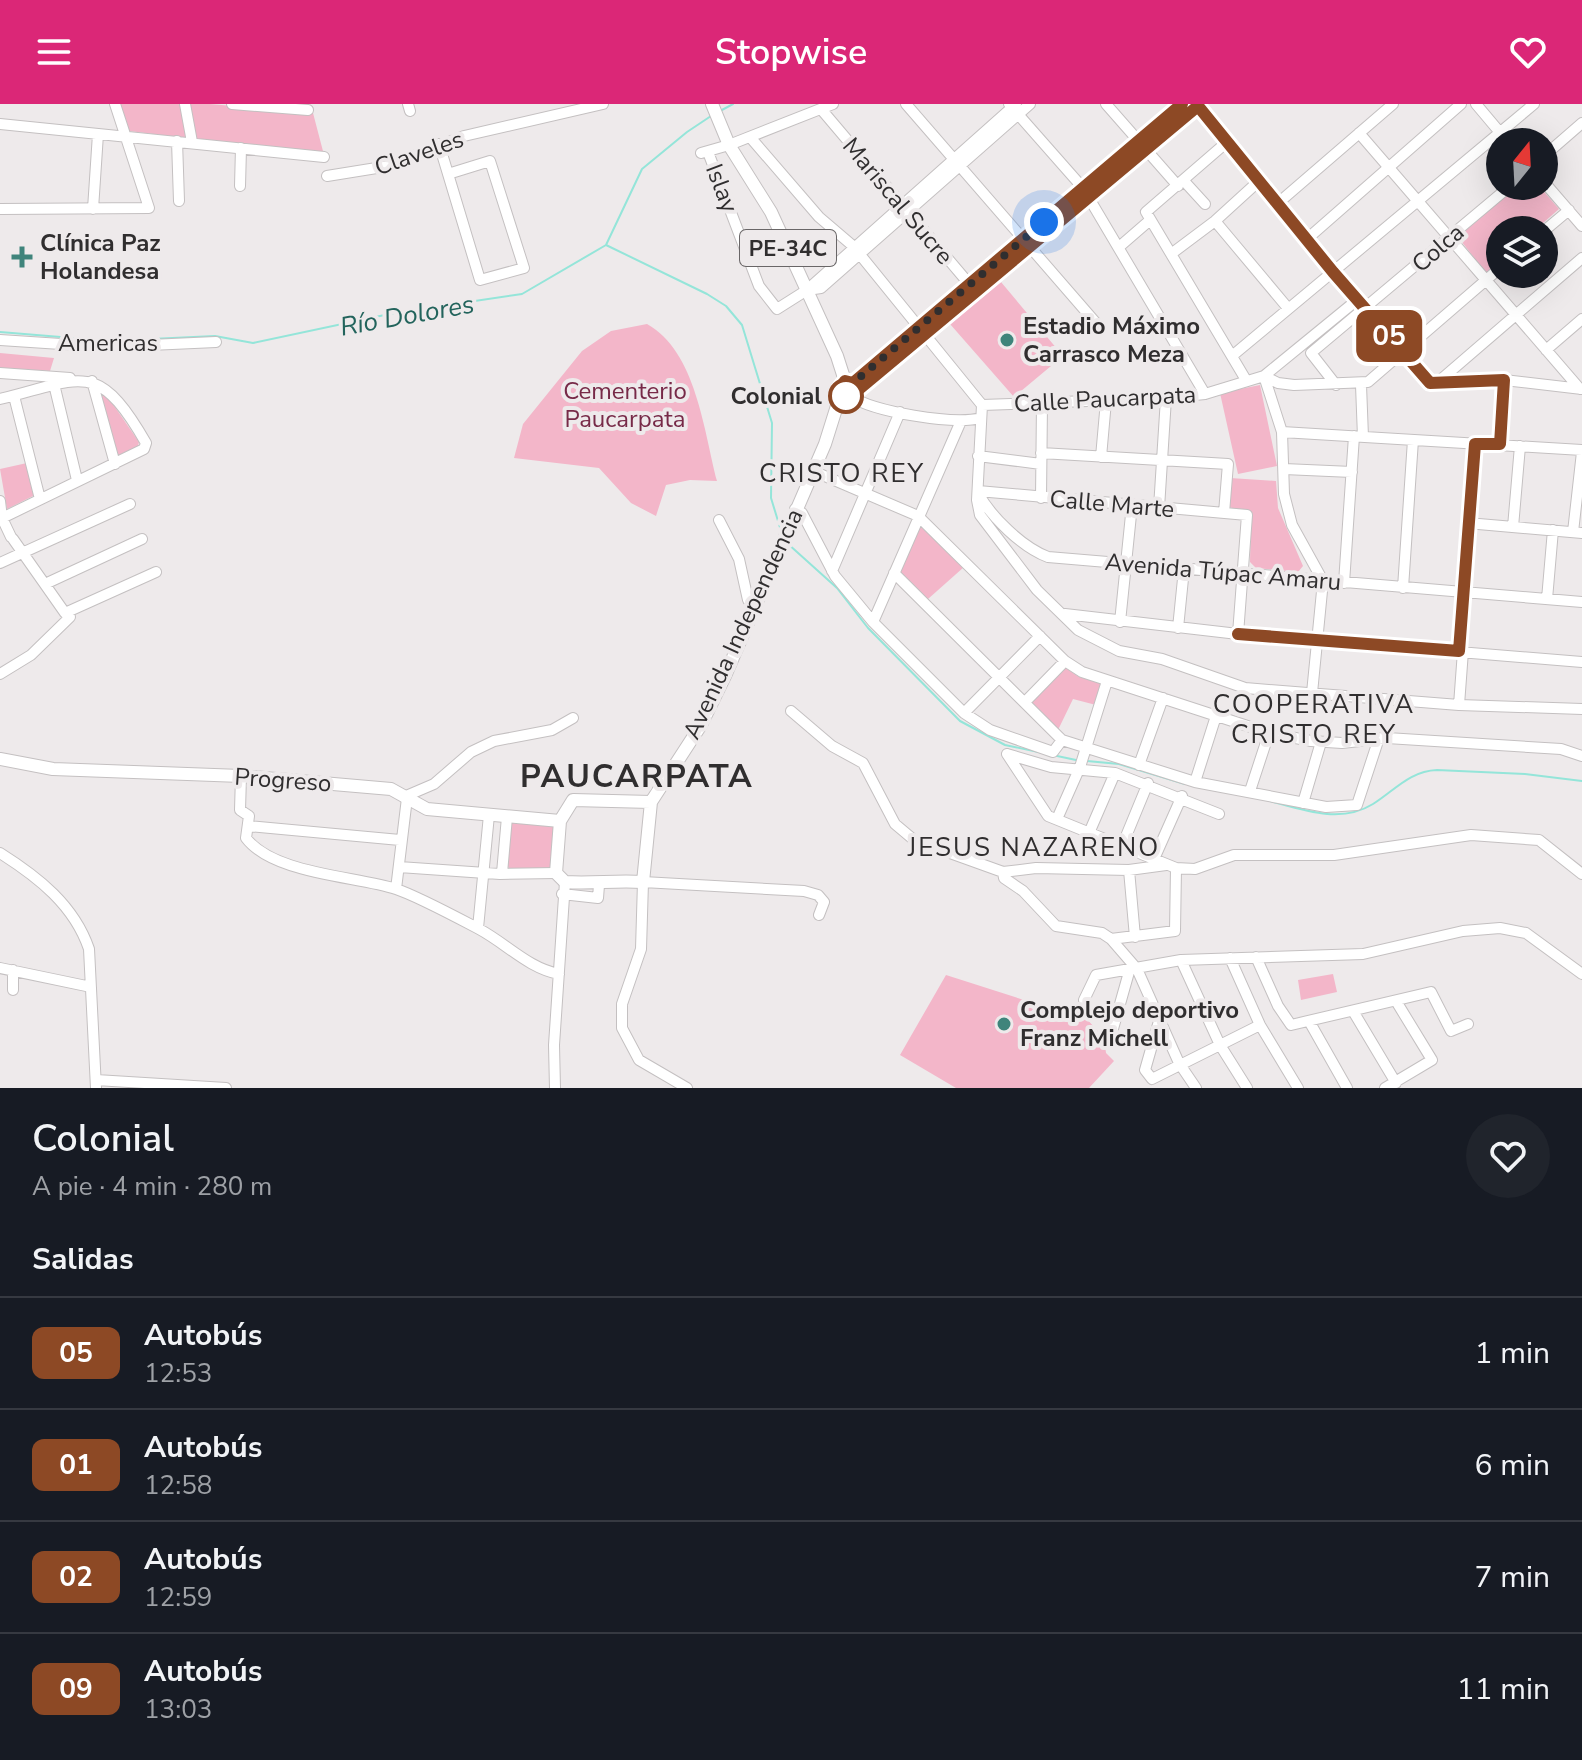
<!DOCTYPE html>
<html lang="es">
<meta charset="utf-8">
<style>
body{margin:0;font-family:"Nunito Sans",sans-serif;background:#20242c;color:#f1f3f6;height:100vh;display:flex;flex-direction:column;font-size:30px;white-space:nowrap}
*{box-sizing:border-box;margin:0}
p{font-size:26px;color:#9ea1a6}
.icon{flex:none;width:44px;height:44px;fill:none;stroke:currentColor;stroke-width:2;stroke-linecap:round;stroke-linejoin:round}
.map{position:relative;height:984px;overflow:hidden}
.details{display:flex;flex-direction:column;background:#171b24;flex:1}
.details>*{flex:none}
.badge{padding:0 16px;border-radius:12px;font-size:28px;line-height:52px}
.needle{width:52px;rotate:18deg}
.buttons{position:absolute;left:1486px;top:24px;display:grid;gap:16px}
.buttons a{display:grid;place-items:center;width:72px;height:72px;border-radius:50%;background:#171b24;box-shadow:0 8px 32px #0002;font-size:40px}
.you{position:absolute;width:40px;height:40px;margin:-20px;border:6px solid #fff;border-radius:50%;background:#1a73e8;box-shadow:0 0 0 12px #1a73e833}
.map>.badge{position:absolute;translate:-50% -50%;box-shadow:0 0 0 4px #fff}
h2{padding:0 32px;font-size:30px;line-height:72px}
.round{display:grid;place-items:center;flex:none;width:84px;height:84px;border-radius:42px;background:#20242c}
.headline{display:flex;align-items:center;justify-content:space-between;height:136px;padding:0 32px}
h1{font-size:38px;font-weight:600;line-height:60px}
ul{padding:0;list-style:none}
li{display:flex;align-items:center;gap:24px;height:112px;padding:0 32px;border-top:2px solid #363941}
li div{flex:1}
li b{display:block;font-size:30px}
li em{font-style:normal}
li .badge{min-width:88px;font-weight:700;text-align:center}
header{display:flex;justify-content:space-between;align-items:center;height:104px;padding:0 32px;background:#db2777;color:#fff;font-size:36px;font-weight:600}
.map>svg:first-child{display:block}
.green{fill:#f3b6c9}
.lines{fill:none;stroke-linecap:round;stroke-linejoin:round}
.stream{stroke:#94e5d9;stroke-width:2}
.minor-casing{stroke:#c4c0c1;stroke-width:12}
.major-casing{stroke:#c4c0c1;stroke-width:14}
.minor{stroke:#fff;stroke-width:10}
.major{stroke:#fff;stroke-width:12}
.line-casing{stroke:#fff;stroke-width:18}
.line{stroke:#8d4925;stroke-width:12}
.walk{stroke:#302e2f;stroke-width:8;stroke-dasharray:0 14.4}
.poi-dot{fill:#3f847b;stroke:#eeeaeb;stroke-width:3}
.stop-dot{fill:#fff;stroke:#8d4925;stroke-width:4}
.labels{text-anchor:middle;stroke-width:8;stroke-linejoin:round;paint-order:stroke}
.shield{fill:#eeeaeb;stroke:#696667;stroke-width:2}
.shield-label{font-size:22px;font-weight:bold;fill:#302e2f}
.street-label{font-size:24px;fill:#302e2f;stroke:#eeeaeb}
.poi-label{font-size:24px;font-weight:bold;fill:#302e2f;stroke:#eeeaeb;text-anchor:start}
.park-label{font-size:24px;fill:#772a48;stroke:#eeeaeb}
.stop-label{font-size:24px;font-weight:bold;fill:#302e2f;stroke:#eeeaeb;text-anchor:end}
.water-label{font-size:26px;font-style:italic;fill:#23645c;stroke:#eeeaeb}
.neighbourhood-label{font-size:26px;letter-spacing:2px;fill:#302e2f;stroke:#eeeaeb}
.district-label{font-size:32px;font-weight:bold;letter-spacing:2px;fill:#302e2f;stroke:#eeeaeb}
</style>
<header><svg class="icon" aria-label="menu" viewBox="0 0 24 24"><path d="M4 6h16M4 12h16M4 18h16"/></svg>Stopwise<svg class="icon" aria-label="heart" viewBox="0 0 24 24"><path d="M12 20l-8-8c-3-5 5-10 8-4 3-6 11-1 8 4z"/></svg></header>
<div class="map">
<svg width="1582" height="984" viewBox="0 0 1582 984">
<rect width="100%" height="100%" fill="#eeeaeb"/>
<path class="green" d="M 119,0 L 210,0 L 313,9 L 324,51 L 129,27 Z
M 1515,82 L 1539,82 L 1559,105 L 1535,126 L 1500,126 L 1500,156 L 1486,169 L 1458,133 Z
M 1001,178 L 1063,252 L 1014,293 L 950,220 Z
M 647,220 C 696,247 704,327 717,377 L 690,376 L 666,381 L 656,412 L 631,399 L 599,364 L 514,354 L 523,320 L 582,247 L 611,227 Z
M 0,249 L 54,254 L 50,267 L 0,264 Z
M 1260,281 L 1277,362 L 1238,370 L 1220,289 Z
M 106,290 L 139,338 L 138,342 L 117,352 L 100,291 Z
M 27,359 L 35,391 L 7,405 L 0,365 Z
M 1230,374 L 1276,377 L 1278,404 L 1303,462 L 1298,468 L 1256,464 L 1250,458 L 1251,408 L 1228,403 Z
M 920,422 L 964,463 L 928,495 L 900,468 Z
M 1063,562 L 1079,573 L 1103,580 L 1096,601 L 1073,595 L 1058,626 L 1029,597 Z
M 514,718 L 552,721 L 556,726 L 553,766 L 509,764 L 506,760 L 509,721 Z
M 1333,870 L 1337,888 L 1301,896 L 1298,876 Z
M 946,871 L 1052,905 L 1076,903 L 1104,934 L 1106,949 L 1114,957 L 1089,984 L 956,984 L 900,951 Z"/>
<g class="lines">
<path class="stream" d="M 720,7 L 733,0
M 606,141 L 707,190 L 726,202 L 742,221 L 772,319 L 771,394 L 782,430
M 0,228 L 109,237 L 215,232 L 253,239 L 394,209 L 522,190 L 606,141 L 642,65 L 687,28 L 711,12
M 787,439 L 837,484 L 868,524 L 960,617 L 1005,641 L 1076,656
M 1087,657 L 1119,660 L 1185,680
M 1270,697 C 1303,706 1341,720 1373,700 C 1395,686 1410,667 1437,666 L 1525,670 L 1582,677"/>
<g class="minor-casing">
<path id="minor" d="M 185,0 L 192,38
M 232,0 L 308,6
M 408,0 L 410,7
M 906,0 L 1096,219
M 1009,0 L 1083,84 L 1205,290
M 1106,0 L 1178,82
M 1197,0 L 1277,100 L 1430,279 L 1504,276 L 1582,285
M 1476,0 L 1508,38
M 821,5 L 976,188
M 0,20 L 324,53
M 1359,29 L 1580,285
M 750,33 L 819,113 L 853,142 L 982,301
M 177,37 L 179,97
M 1227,38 L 1146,108 L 1246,276
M 439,40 L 480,176 L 524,164 L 490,57 L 448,70
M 708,48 L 759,182 L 777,205 L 807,186 L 1016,0
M 701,49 L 729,41 L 833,0
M 1544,52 L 1582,19
M 327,72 L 389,62 L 464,32 L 603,0
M 1184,77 L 1205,100
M 1544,78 L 1582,122
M 240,82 L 241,44
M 1277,100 L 1393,0
M 0,105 L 149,104 L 115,0
M 93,105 L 98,30
M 1215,117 L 1287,203
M 1544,127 L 1569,106
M 1307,135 L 1461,0
M 1119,143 L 1149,117
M 1171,150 L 1215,117 L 1260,76
M 807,186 L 821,184 L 1030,0
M 0,236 L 106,243 L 216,238
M 1546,246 L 1582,215
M 1232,252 L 1534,0
M 0,269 L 70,274
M 92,277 L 115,360
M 1438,278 L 1582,154
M 54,280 L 77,376
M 1336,281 L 1311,249 L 1510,82
M 1361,281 L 1363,333
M 14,292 L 40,395
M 850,292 C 874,308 953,321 981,314
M 0,295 C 82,275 97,254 146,339 L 144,345 L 0,415
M 982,301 L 977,396 L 980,411 L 1037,486 L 1078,526 L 1119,547 L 1162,555 L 1245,584 L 1459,601 L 1582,605
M 982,301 L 1166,294 L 1205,290 L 1264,272 L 1278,279 L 1294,281 L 1368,278 L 1500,164
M 1282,328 L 1582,346
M 1500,340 L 1504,276
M 1041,349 L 1228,360 L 1224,409
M 978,352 L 1041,360
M 1101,353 L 1106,297
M 1284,365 L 1352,368
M 813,367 L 918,412 L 1065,557 L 1082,568 L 1269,629 L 1311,637 L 1342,639 L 1387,634 L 1561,645 L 1582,652
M 978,387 L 1247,411 L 1238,530
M 978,389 C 991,413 1022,443 1048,453 L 1582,498
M 1041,394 L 1042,299
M 0,397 L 2,414 L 11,433
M 1159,404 L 1166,294
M 795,405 L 802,409 L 835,472 L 873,518 L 964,609 L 990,626 L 1053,648 L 1062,636
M 719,416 L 739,455 L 748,496 L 756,500
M 1467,419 L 1582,429
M 1513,423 L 1520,342
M 1573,428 L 1582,348
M 13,435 L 65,509 L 156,468
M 0,459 L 130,400
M 832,467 L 900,308
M 894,469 L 1062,636 L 1195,678 L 1326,703 L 1357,701 L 1379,634
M 1344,479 L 1354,332
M 45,480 L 142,435
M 1403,484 L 1413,336
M 1547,495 L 1553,426
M 1065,510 L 1238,530 L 1582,558
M 873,518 L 961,317
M 1120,518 L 1132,401
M 1178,524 L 1184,465
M 1459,547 L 1475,340
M 0,570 L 31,551 L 70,513
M 1312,589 L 1323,477 L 1292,421 L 1284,390 L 1282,328 L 1264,272 L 1357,196
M 1025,598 L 1065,557
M 1459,601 L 1463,547
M 791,607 L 832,642 L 863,659 L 895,720 L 914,736 L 1003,768 L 1036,764 L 1129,766 L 1166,761
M 964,609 L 1040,532
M 1007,650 L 1048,712 L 1176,764 L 1195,765 L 1234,751 L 1334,751 L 1471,731 L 1539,736 L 1582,770
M 1007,650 L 1051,663 L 1115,669 L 1219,710
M 1139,661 L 1163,594
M 241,672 L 240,706 L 249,712 L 246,734 C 273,770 355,772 396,785 C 417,792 458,814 479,825 C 507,840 528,864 559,870
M 1195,678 L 1216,612
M 1250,687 L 1269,629
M 406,692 L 434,680 L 471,648 L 494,637 L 552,626 L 573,614
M 1303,699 L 1321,638
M 1057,715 L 1080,663 L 1107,577
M 248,722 L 400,736
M 1089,729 L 1115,669
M 1122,742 L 1148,679
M 0,749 C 38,773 74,801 89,845 L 96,984
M 1154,755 L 1182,692
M 399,763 L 500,770 L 556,769
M 1129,766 L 1135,833
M 1003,768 L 1004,774 L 1023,787 L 1056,822 L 1102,829 L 1111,835 L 1137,865 L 1179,959 L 1196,984
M 502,769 L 507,713
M 396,785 L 407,694
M 562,790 L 598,794 L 599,781
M 478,824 L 489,711
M 1111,835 L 1175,827 L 1176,764
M 1256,853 L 1278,902 L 1291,921 L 1431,888 L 1451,927 L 1468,920
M 1230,854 L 1260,921 L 1298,984
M 1181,856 L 1220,941 L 1247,984
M 0,864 L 91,883
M 13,886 L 13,866
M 1084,896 L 1096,871 L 1181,856 L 1363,850 L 1463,827 L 1500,824 L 1526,829 L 1582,870
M 1353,907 L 1396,979
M 1159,917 L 1145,966 L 1152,975 L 1260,921
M 1309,917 L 1347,984
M 1109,939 L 1129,868
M 96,976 L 226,984
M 555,984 L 554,941 L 565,778
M 687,984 L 639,956 L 622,924 L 622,900 L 641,845 L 643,778 L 804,787 L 818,791 L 824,798 L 819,811
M 1385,984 L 1432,956 L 1396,897"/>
</g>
<g class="major-casing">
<path id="major" d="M 712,0 L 729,41 L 771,108 L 837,252 L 845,277
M 1000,157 L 1182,0
M 839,303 L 848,292 L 1200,0
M 0,655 L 53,665 L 241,672 L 391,685 L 427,705 L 560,717
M 651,698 L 573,696 L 560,717 L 556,769 L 565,778 C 592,780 615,776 643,778 L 651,698 L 701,621 L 725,572 L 825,340 L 841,289 L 840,282 L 845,277"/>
</g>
<use href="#minor" class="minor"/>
<use href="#major" class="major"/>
</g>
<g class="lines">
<g class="line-casing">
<path id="line" d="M 1182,0 L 853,279 L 845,277 L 840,284 L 844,291 L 852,291 L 1198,2 L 1333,168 L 1430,279 L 1504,276 L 1500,340 L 1475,340 L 1459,547 L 1238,530"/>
</g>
<use href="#line" class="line"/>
<path class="walk" d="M 846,292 L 854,288 L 853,279 L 1044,118"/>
</g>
<g class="poi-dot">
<path d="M18 141h8v8h8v8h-8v8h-8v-8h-8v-8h8z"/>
<circle cx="1007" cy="236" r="8"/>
<circle cx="1004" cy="920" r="8"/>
</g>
<circle class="stop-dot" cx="846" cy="292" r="16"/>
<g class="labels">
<rect class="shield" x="740" y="126" width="96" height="36" rx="6"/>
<g class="shield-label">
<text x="788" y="152">PE-34C</text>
</g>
<g class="street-label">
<text transform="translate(419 49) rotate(-19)" y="8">Claveles</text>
<text transform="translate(722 84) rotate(69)" y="8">Islay</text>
<text transform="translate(898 97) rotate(50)" y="8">Mariscal Sucre</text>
<text transform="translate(1438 144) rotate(-41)" y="8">Colca</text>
<text x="108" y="247">Americas</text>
<text transform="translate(1105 295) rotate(-3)" y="8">Calle Paucarpata</text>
<text transform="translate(1112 400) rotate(5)" y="8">Calle Marte</text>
<text transform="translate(1223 468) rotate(5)" y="8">Avenida Túpac Amaru</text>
<text transform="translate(743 520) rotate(-65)" y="8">Avenida Independencia</text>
<text transform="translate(283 676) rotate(4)" y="8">Progreso</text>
</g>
<g class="poi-label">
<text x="40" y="147">Clínica Paz<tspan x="40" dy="28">Holandesa</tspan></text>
<text x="1023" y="230">Estadio Máximo<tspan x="1023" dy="28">Carrasco Meza</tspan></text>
<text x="1020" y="914">Complejo deportivo<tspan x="1020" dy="28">Franz Michell</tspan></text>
</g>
<g class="park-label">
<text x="625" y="295">Cementerio<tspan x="625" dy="28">Paucarpata</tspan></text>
</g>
<g class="stop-label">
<text x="822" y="300">Colonial</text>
</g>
<g class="water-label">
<text transform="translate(407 211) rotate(-10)" y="9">Río Dolores</text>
</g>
<g class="neighbourhood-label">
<text x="842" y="378">CRISTO REY</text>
<text x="1314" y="609">COOPERATIVA<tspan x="1314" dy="30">CRISTO REY</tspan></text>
<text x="1034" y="752">JESUS NAZARENO</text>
</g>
<g class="district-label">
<text x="637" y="683">PAUCARPATA</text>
</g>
</g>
</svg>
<div class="buttons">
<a><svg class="needle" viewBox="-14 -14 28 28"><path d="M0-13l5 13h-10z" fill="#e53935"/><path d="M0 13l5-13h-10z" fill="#9ea1a6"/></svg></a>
<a><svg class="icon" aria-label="layers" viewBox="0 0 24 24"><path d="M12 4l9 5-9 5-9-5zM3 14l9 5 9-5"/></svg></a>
</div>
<div class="you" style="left:1044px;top:118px"></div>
<b class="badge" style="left:1389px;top:232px;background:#8d4925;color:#fff">05</b>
</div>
<section class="details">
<div class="headline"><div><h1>Colonial</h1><p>A pie · 4 min · 280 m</p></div><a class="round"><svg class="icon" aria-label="heart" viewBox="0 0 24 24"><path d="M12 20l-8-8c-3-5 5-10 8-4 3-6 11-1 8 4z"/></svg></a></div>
<h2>Salidas</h2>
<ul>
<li><span class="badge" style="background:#8d4925;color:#fff">05</span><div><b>Autobús</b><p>12:53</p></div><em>1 min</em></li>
<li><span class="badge" style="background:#8d4925;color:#fff">01</span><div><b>Autobús</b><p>12:58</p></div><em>6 min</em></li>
<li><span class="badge" style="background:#8d4925;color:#fff">02</span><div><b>Autobús</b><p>12:59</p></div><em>7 min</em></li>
<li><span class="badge" style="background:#8d4925;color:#fff">09</span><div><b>Autobús</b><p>13:03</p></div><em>11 min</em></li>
</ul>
</section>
